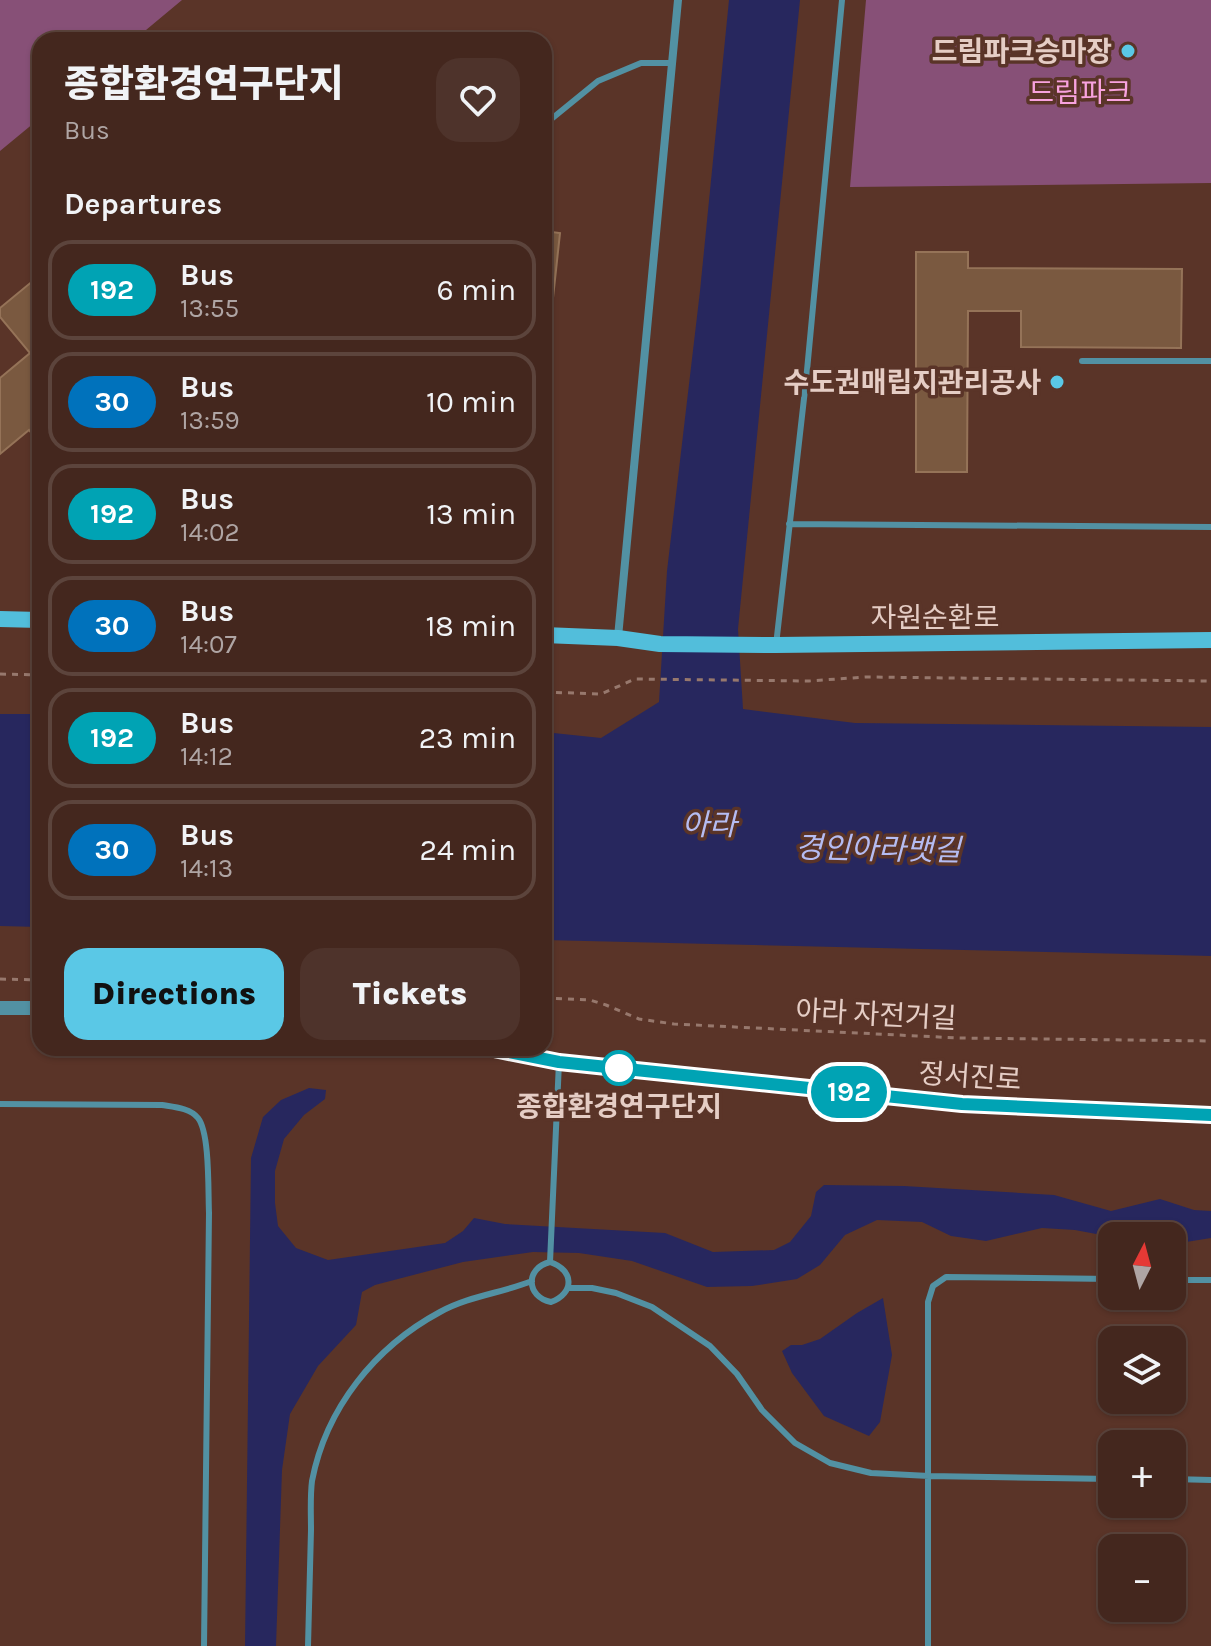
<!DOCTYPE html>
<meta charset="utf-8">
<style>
body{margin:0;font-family:Karla,"Noto Sans KR",sans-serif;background:#4e332b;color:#f1f3f6;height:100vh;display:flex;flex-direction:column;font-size:30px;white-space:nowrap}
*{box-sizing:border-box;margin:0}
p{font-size:26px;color:#afa5a4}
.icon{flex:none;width:44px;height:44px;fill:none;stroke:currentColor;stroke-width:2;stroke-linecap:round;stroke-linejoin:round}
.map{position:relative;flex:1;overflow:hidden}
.side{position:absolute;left:32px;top:32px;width:520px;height:1024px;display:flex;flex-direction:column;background:#44271e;border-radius:24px;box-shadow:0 2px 6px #0004,0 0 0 2px #5c443c}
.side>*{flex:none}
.badge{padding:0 16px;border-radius:26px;font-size:28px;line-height:52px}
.needle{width:52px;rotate:6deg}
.controls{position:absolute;left:1098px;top:1222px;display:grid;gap:16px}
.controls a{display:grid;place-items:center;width:88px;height:88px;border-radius:16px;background:#44271e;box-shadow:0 2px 6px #0004,0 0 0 2px #5c443c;font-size:40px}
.map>.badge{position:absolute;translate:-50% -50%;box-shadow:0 0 0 4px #fff}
h2{padding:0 32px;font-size:30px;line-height:72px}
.round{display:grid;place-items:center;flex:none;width:84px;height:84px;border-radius:24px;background:#4e332b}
.overview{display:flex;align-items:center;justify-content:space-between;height:136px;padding:0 32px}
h1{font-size:38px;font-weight:800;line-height:60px}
.action{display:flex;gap:16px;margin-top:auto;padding:16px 32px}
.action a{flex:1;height:92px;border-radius:24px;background:#5ac8e6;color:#111;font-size:32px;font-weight:800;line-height:92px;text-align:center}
.action a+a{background:#4e332b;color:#f1f3f6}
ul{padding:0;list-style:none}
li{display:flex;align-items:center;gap:24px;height:100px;margin:0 16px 12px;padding:0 16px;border:4px solid #5c443c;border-radius:24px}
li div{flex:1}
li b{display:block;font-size:30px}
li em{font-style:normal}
li .badge{min-width:88px;font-weight:700;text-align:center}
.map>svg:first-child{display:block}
.green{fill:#875077}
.water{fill:#27275e}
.building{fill:#7a5940;stroke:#957358;stroke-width:2}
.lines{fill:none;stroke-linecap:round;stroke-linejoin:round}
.path{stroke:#97786d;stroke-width:3;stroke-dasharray:6 6;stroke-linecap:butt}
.service{stroke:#5291a3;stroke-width:6}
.minor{stroke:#5291a3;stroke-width:8}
.tertiary{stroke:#5291a3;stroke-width:14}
.secondary{stroke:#52bedb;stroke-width:16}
.line-casing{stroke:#fff;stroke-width:18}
.line{stroke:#00a3b4;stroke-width:12}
.poi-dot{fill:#5ac8e6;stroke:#5a3428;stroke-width:3}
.stop-dot{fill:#fff;stroke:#00a3b4;stroke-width:4}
.labels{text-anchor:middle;stroke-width:7;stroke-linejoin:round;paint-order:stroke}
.poi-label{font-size:28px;font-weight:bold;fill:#e5cdc5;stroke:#5a3428;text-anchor:end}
.park-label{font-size:28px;fill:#f8a2de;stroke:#5a3428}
.street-label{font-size:28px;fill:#e5cdc5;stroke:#5a3428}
.stop-label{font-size:28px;font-weight:bold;fill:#e5cdc5;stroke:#5a3428}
.water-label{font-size:30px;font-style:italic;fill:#b5bcf2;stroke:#5a3428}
</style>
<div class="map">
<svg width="1211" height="1646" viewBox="0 0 1211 1646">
<rect width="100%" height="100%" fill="#5a3428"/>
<path class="green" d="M 0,0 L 182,0 L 134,40 L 40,40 L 40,118 L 0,151 Z
M 866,0 L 1211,0 L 1211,183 L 850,187 Z"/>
<path class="water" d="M 729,0 L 800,0 L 738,629 L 743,709 L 855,723 L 1211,727 L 1211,956 L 544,940 L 544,732 L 601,738 L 659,702 L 667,571 L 700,291 Z
M 0,714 L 40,714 L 40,927 L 0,926 Z
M 309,1088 L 326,1090 L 325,1099 L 304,1115 L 284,1139 L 275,1171 L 275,1203 L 278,1226 L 296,1248 L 328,1260 L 445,1243 L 463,1231 L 474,1218 L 505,1224 L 665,1233 L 713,1252 L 774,1250 L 790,1242 L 811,1216 L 816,1192 L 824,1185 L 904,1186 L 1054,1195 L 1111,1211 L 1160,1199 L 1194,1210 L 1211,1211 L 1211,1238 L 1186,1242 L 1172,1242 L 1172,1236 L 1112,1237 L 1075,1230 L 1042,1228 L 986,1241 L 951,1236 L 922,1222 L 877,1220 L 845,1235 L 820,1265 L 797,1279 L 752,1286 L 707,1287 L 632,1261 L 579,1253 L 533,1252 L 463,1262 L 375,1285 L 362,1292 L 356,1325 L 318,1366 L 290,1414 L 282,1470 L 276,1646 L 245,1646 L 251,1158 L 263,1117 L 281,1100 Z
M 883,1298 L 892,1355 L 880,1422 L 869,1436 L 824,1416 L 792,1373 L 782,1351 L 791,1345 L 802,1345 L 820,1339 L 857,1313 Z"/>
<path class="building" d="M 544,231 L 560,233 L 553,298 L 544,298 Z
M 916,252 L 968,252 L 968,268 L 1182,269 L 1181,348 L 1021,347 L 1021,311 L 968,311 L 967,472 L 916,472 Z
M 40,275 L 40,443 L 29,430 L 0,454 L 0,378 L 30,353 L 0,317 L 0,308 Z"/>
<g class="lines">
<path class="path" d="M 0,674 L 40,675
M 544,692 L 601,694 L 635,679 L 809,681 L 866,677 L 1211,681
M 0,979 L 40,980
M 544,998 L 590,1000 L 606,1005 L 639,1019 L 674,1024 L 959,1038 L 1211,1041"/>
<path class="service" d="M 544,125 L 598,81 L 641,63 L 672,63
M 1082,361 L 1211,361
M 789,524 L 1211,527
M 776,645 L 806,381 L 842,0
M 0,1104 L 162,1105 C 174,1107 190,1108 198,1118 C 210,1133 208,1192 209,1213 L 204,1646
M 550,1262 L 559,1062
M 550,1262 C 574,1270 575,1293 551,1302 C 526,1297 525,1268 550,1262 Z
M 1172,1280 L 1211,1280
M 568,1288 L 592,1288 L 616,1293 L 652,1307 L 710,1346 L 737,1374 L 762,1410 L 795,1443 L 830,1463 L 871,1473 L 929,1476 L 1112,1479
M 1172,1479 L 1211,1480
M 308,1646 C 309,1607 310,1569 311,1530 C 311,1514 310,1497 312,1481 C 326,1408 375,1347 440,1312 C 469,1296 502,1293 532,1281
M 928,1646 L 928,1302 L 933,1286 L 946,1277 L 1112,1279"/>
<path class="minor" d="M 618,637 L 678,0"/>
<path class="tertiary" d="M 0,1008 L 40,1008
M 489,1048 L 559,1062 L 962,1104 L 1211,1115"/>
<path class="secondary" d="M 0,619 L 40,620
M 544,635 L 618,638 L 660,644 L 776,645 L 1211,640"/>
</g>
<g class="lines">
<g class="line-casing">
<path id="line" d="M 489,1048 L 559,1062 L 962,1104 L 1211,1115"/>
</g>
<use href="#line" class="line"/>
</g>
<g class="poi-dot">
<circle cx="1128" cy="51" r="8"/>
<circle cx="1057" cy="382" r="8"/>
</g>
<circle class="stop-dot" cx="619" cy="1068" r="16"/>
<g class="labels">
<g class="poi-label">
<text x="1112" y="61">드림파크승마장</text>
<text x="1041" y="392">수도권매립지관리공사</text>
</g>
<g class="park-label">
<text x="1080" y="102">드림파크</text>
</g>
<g class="street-label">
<text x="935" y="627">자원순환로</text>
<text transform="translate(876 1014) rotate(3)" y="10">아라 자전거길</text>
<text transform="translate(970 1076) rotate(4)" y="10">정서진로</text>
</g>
<g class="stop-label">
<text x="619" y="1116">종합환경연구단지</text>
</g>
<g class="water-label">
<text x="709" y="835">아라</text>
<text transform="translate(878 849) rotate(1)" y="10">경인아라뱃길</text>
</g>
</g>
</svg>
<div class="controls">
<a><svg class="needle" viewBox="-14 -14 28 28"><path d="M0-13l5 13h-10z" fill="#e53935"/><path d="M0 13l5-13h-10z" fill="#afa5a4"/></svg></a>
<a><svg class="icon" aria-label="layers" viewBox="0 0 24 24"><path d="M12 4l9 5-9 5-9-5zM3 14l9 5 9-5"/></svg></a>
<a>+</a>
<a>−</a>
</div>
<b class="badge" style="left:849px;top:1092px;background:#00a3b4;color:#fff">192</b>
<section class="side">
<div class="overview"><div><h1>종합환경연구단지</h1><p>Bus</p></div><a class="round"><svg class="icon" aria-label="heart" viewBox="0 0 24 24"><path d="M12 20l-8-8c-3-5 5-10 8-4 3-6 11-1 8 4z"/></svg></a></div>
<h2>Departures</h2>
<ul>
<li><span class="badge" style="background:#00a3b4;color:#fff">192</span><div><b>Bus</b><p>13:55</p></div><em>6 min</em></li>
<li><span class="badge" style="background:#0072bc;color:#fff">30</span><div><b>Bus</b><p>13:59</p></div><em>10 min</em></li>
<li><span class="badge" style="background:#00a3b4;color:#fff">192</span><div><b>Bus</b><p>14:02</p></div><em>13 min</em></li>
<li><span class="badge" style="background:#0072bc;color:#fff">30</span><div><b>Bus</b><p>14:07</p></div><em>18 min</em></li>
<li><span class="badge" style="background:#00a3b4;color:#fff">192</span><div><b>Bus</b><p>14:12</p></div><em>23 min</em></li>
<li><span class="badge" style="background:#0072bc;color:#fff">30</span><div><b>Bus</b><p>14:13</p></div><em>24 min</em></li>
</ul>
<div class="action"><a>Directions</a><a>Tickets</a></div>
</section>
</div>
